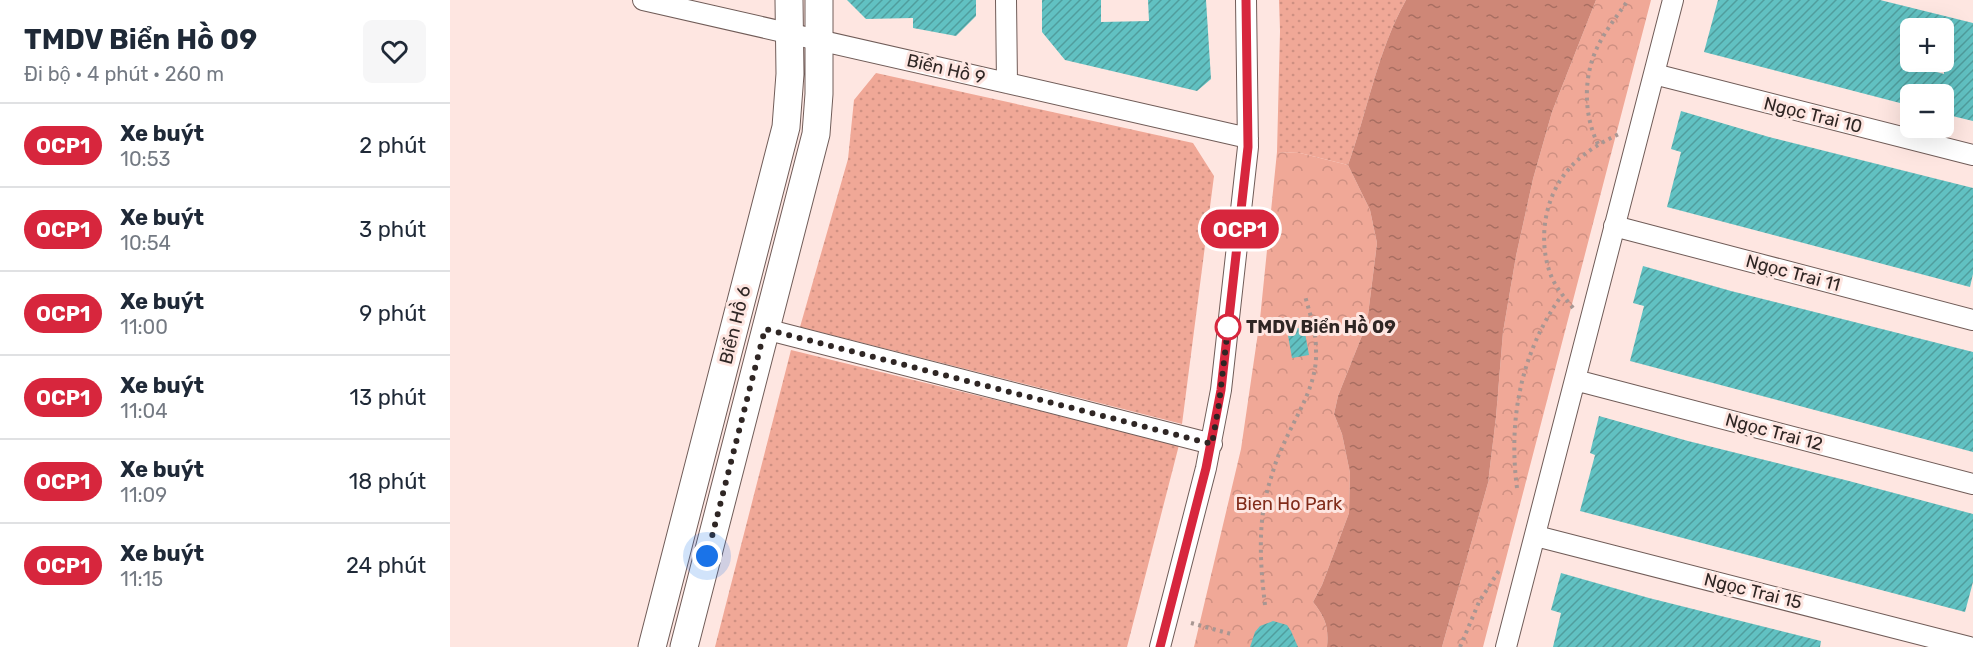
<!DOCTYPE html>
<html lang="vi">
<meta charset="utf-8">
<style>
body{margin:0;font-family:Rubik,sans-serif;background:#f6f6f7;color:#1f2937;height:100vh;display:flex;flex-direction:column;font-size:22px;white-space:nowrap}
*{box-sizing:border-box;margin:0}
p{font-size:20px;color:#747a83}
.icon{flex:none;width:33px;height:33px;fill:none;stroke:currentColor;stroke-width:2;stroke-linecap:round;stroke-linejoin:round}
.map{position:relative;flex:1;overflow:hidden}
.sheet{display:flex;flex-direction:column;background:#fff;width:450px}
.sheet>*{flex:none}
.badge{padding:0 12px;border-radius:20px;font-size:21px;line-height:39px}
.tools{position:absolute;left:1450px;top:18px;display:grid;gap:12px}
.tools a{display:grid;place-items:center;width:54px;height:54px;border-radius:9px;background:#fff;box-shadow:0 6px 24px #0002;font-size:30px}
.you{position:absolute;width:30px;height:30px;margin:-15px;border:4px solid #fff;border-radius:50%;background:#1a73e8;box-shadow:0 0 0 9px #1a73e833}
.map>.badge{position:absolute;translate:-50% -50%;box-shadow:0 0 0 3px #fff}
.round{display:grid;place-items:center;flex:none;width:63px;height:63px;border-radius:9px;background:#f6f6f7}
.headline{display:flex;align-items:center;justify-content:space-between;height:102px;padding:0 24px}
h1{font-size:28px;font-weight:700;line-height:45px}
ul{padding:0;list-style:none}
li{display:flex;align-items:center;gap:18px;height:84px;padding:0 24px;border-top:2px solid #e0e1e3}
li div{flex:1}
li b{display:block;font-size:22px}
li em{font-style:normal}
li .badge{min-width:66px;font-weight:700;text-align:center}
main{display:flex;flex:1;min-height:0}
.map>svg:first-child{display:block}
.grass{fill:url(#grass-dots)}
.forest{fill:url(#forest-crowns)}
.water{fill:url(#water-ripples)}
.building{fill:url(#building-hatch);fill-rule:evenodd}
.lines{fill:none;stroke-linecap:round;stroke-linejoin:round}
.street-casing{stroke:#705c58;stroke-width:22}
.secondary-casing{stroke:#705c58;stroke-width:29}
.path{stroke:#a89692;stroke-width:4;stroke-dasharray:3 4.5;stroke-linecap:butt}
.street{stroke:#fff;stroke-width:20}
.secondary{stroke:#fff;stroke-width:27}
.line-casing{stroke:#fff;stroke-width:14}
.line{stroke:#d7263d;stroke-width:9}
.walk{stroke:#2f2624;stroke-width:6;stroke-dasharray:0 10.8}
.stop-dot{fill:#fff;stroke:#d7263d;stroke-width:3}
.labels{text-anchor:middle;stroke-width:6;stroke-linejoin:round;paint-order:stroke}
.street-label{font-size:18px;fill:#2f2624;stroke:#fee6e1}
.stop-label{font-size:18px;font-weight:bold;fill:#2f2624;stroke:#fee6e1;text-anchor:start}
.park-label{font-size:18px;fill:#802b19;stroke:#fee6e1}
</style>
<main>
<section class="sheet">
<div class="headline"><div><h1>TMDV Biển Hồ 09</h1><p>Đi bộ · 4 phút · 260 m</p></div><a class="round"><svg class="icon" aria-label="heart" viewBox="0 0 24 24"><path d="M12 20l-8-8c-3-5 5-10 8-4 3-6 11-1 8 4z"/></svg></a></div>
<ul>
<li><span class="badge" style="background:#d7263d;color:#fff">OCP1</span><div><b>Xe buýt</b><p>10:53</p></div><em>2 phút</em></li>
<li><span class="badge" style="background:#d7263d;color:#fff">OCP1</span><div><b>Xe buýt</b><p>10:54</p></div><em>3 phút</em></li>
<li><span class="badge" style="background:#d7263d;color:#fff">OCP1</span><div><b>Xe buýt</b><p>11:00</p></div><em>9 phút</em></li>
<li><span class="badge" style="background:#d7263d;color:#fff">OCP1</span><div><b>Xe buýt</b><p>11:04</p></div><em>13 phút</em></li>
<li><span class="badge" style="background:#d7263d;color:#fff">OCP1</span><div><b>Xe buýt</b><p>11:09</p></div><em>18 phút</em></li>
<li><span class="badge" style="background:#d7263d;color:#fff">OCP1</span><div><b>Xe buýt</b><p>11:15</p></div><em>24 phút</em></li>
</ul>
</section>
<div class="map">
<svg width="1523" height="647" viewBox="0 0 1523 647">
<defs>
<pattern id="grass-dots" width="8" height="8" patternUnits="userSpaceOnUse" patternTransform="scale(1.5)"><rect width="8" height="8" fill="#f0a897"/><path d="M2 2h.1M6 6h.1" fill="none" stroke="#ce9082" stroke-width="1.8" stroke-linecap="round"/></pattern>
<pattern id="forest-crowns" width="20" height="18" patternUnits="userSpaceOnUse" patternTransform="scale(1.5)"><rect width="20" height="18" fill="#f0a897"/><path d="M2 6a3 3 0 1 1 6 0M12 15a3 3 0 1 1 6 0" fill="none" stroke="#ce9082"/></pattern>
<pattern id="water-ripples" width="26" height="14" patternUnits="userSpaceOnUse" patternTransform="scale(1.5)"><rect width="26" height="14" fill="#ce8777"/><path d="M2 4q2-2 4 0t4 0M15 11q2-2 4 0t4 0" fill="none" stroke="#a86e61"/></pattern>
<pattern id="building-hatch" width="6" height="6" patternUnits="userSpaceOnUse" patternTransform="scale(1.5)"><rect width="6" height="6" fill="#61c1c2"/><path d="M-1 1l2-2M0 6l6-6M5 7l2-2" fill="none" stroke="#509d9d"/></pattern>
</defs>
<rect width="100%" height="100%" fill="#fee6e1"/>
<path class="grass" d="M 829,0 L 956,0 C 927,52 918,110 898,165 L 850,153 L 827,152 L 830,31 Z
M 426,73 L 743,143 L 764,176 L 732,424 L 350,327 L 398,159 L 404,100 Z
M 341,350 L 729,445 L 677,647 L 265,647 Z"/>
<path class="forest" d="M 1146,0 L 1201,0 L 1033,647 L 992,647 L 1038,483 L 1046,417 L 1053,332 L 1066,256 L 1083,179 L 1102,112 Z
M 827,152 L 850,153 L 898,165 L 920,210 L 927,243 L 917,323 L 888,396 L 884,414 L 892,434 L 900,473 L 899,513 L 872,585 L 863,602 C 875,617 879,627 877,647 L 744,647 L 791,449 L 810,319 Z"/>
<path class="water" d="M 956,0 L 1146,0 L 1102,112 L 1083,179 L 1066,256 L 1053,332 L 1046,417 L 1038,483 L 992,647 L 877,647 C 879,627 875,617 863,602 L 872,585 L 899,513 L 900,473 L 892,434 L 884,414 L 888,396 L 917,323 L 927,243 L 920,210 L 898,165 C 918,110 927,52 956,0 Z"/>
<path class="building" d="M 397,0 L 526,0 L 526,16 L 506,36 L 463,28 L 463,18 L 416,19 Z
M 592,0 L 651,0 L 651,22 L 699,21 L 698,0 L 756,0 L 761,79 L 747,91 L 615,60 L 592,32 Z
M 1268,0 L 1430,0 L 1523,23 L 1523,121 L 1494,114 L 1494,94 L 1453,94 L 1450,103 L 1254,52 ZM 1461,28 L 1494,28 L 1494,74 L 1461,65 Z
M 1231,111 L 1319,137 L 1523,188 L 1523,274 L 1520,287 L 1217,207 L 1231,152 L 1221,149 Z
M 1193,266 L 1281,291 L 1523,352 L 1523,452 L 1180,361 L 1194,306 L 1183,303 Z
M 854,327 L 859,355 L 842,358 L 837,330 Z
M 1149,416 L 1238,441 L 1399,481 L 1523,514 L 1523,582 L 1515,612 L 1130,511 L 1145,455 L 1140,453 Z
M 1111,573 L 1199,598 L 1371,641 L 1370,647 L 1103,647 L 1111,613 L 1101,610 Z
M 823,621 L 837,625 L 841,631 L 848,647 L 800,647 L 805,632 L 810,626 Z"/>
<g class="lines">
<g class="street-casing">
<path id="street" d="M 193,0 L 798,138
M 556,0 L 557,83
M 1204,74 L 1523,155
M 1164,226 L 1523,320
M 315,329 L 762,444
M 1125,380 L 1523,484
M 1086,536 L 1519,647
M 710,647 L 756,468 L 771,390 L 798,147 L 796,0
M 1056,647 L 1223,0"/>
</g>
<g class="secondary-casing">
<path id="secondary" d="M 202,647 L 336,127 L 340,74 L 339,0
M 234,647 L 366,134 L 369,94 L 369,0"/>
</g>
<path class="path" d="M 1148,144 C 1133,114 1133,74 1149,44 C 1157,28 1168,15 1178,0
M 1123,308 C 1115,298 1107,289 1102,278 C 1088,245 1093,203 1114,175 C 1128,156 1148,144 1169,134
M 1067,488 C 1058,419 1071,352 1112,295
M 815,605 C 810,563 807,519 821,478 C 824,468 827,457 832,448 C 845,416 868,386 866,350 C 866,331 860,314 855,296
M 741,623 L 781,634
M 1010,647 L 1029,602 L 1050,569"/>
<use href="#street" class="street"/>
<use href="#secondary" class="secondary"/>
</g>
<g class="lines">
<g class="line-casing">
<path id="line" d="M 710,647 L 756,468 L 771,390 L 798,147 L 796,0"/>
</g>
<use href="#line" class="line"/>
<path class="walk" d="M 257,556 L 315,329 L 762,444 L 769,404 L 779,319 L 778,327"/>
</g>
<circle class="stop-dot" cx="778" cy="327" r="12"/>
<g class="labels">
<g class="street-label">
<text transform="translate(496 69) rotate(13)" y="6">Biển Hồ 9</text>
<text transform="translate(1363 115) rotate(14)" y="6">Ngọc Trai 10</text>
<text transform="translate(1343 273) rotate(15)" y="6">Ngọc Trai 11</text>
<text transform="translate(285 325) rotate(-76)" y="6">Biển Hồ 6</text>
<text transform="translate(1324 432) rotate(15)" y="6">Ngọc Trai 12</text>
<text transform="translate(1303 591) rotate(14)" y="6">Ngọc Trai 15</text>
</g>
<g class="stop-label">
<text x="796" y="333">TMDV Biển Hồ 09</text>
</g>
<g class="park-label">
<text x="839" y="510">Bien Ho Park</text>
</g>
</g>
</svg>
<div class="tools">
<a>+</a>
<a>−</a>
</div>
<div class="you" style="left:257px;top:556px"></div>
<b class="badge" style="left:790px;top:229px;background:#d7263d;color:#fff">OCP1</b>
</div>
</main>
